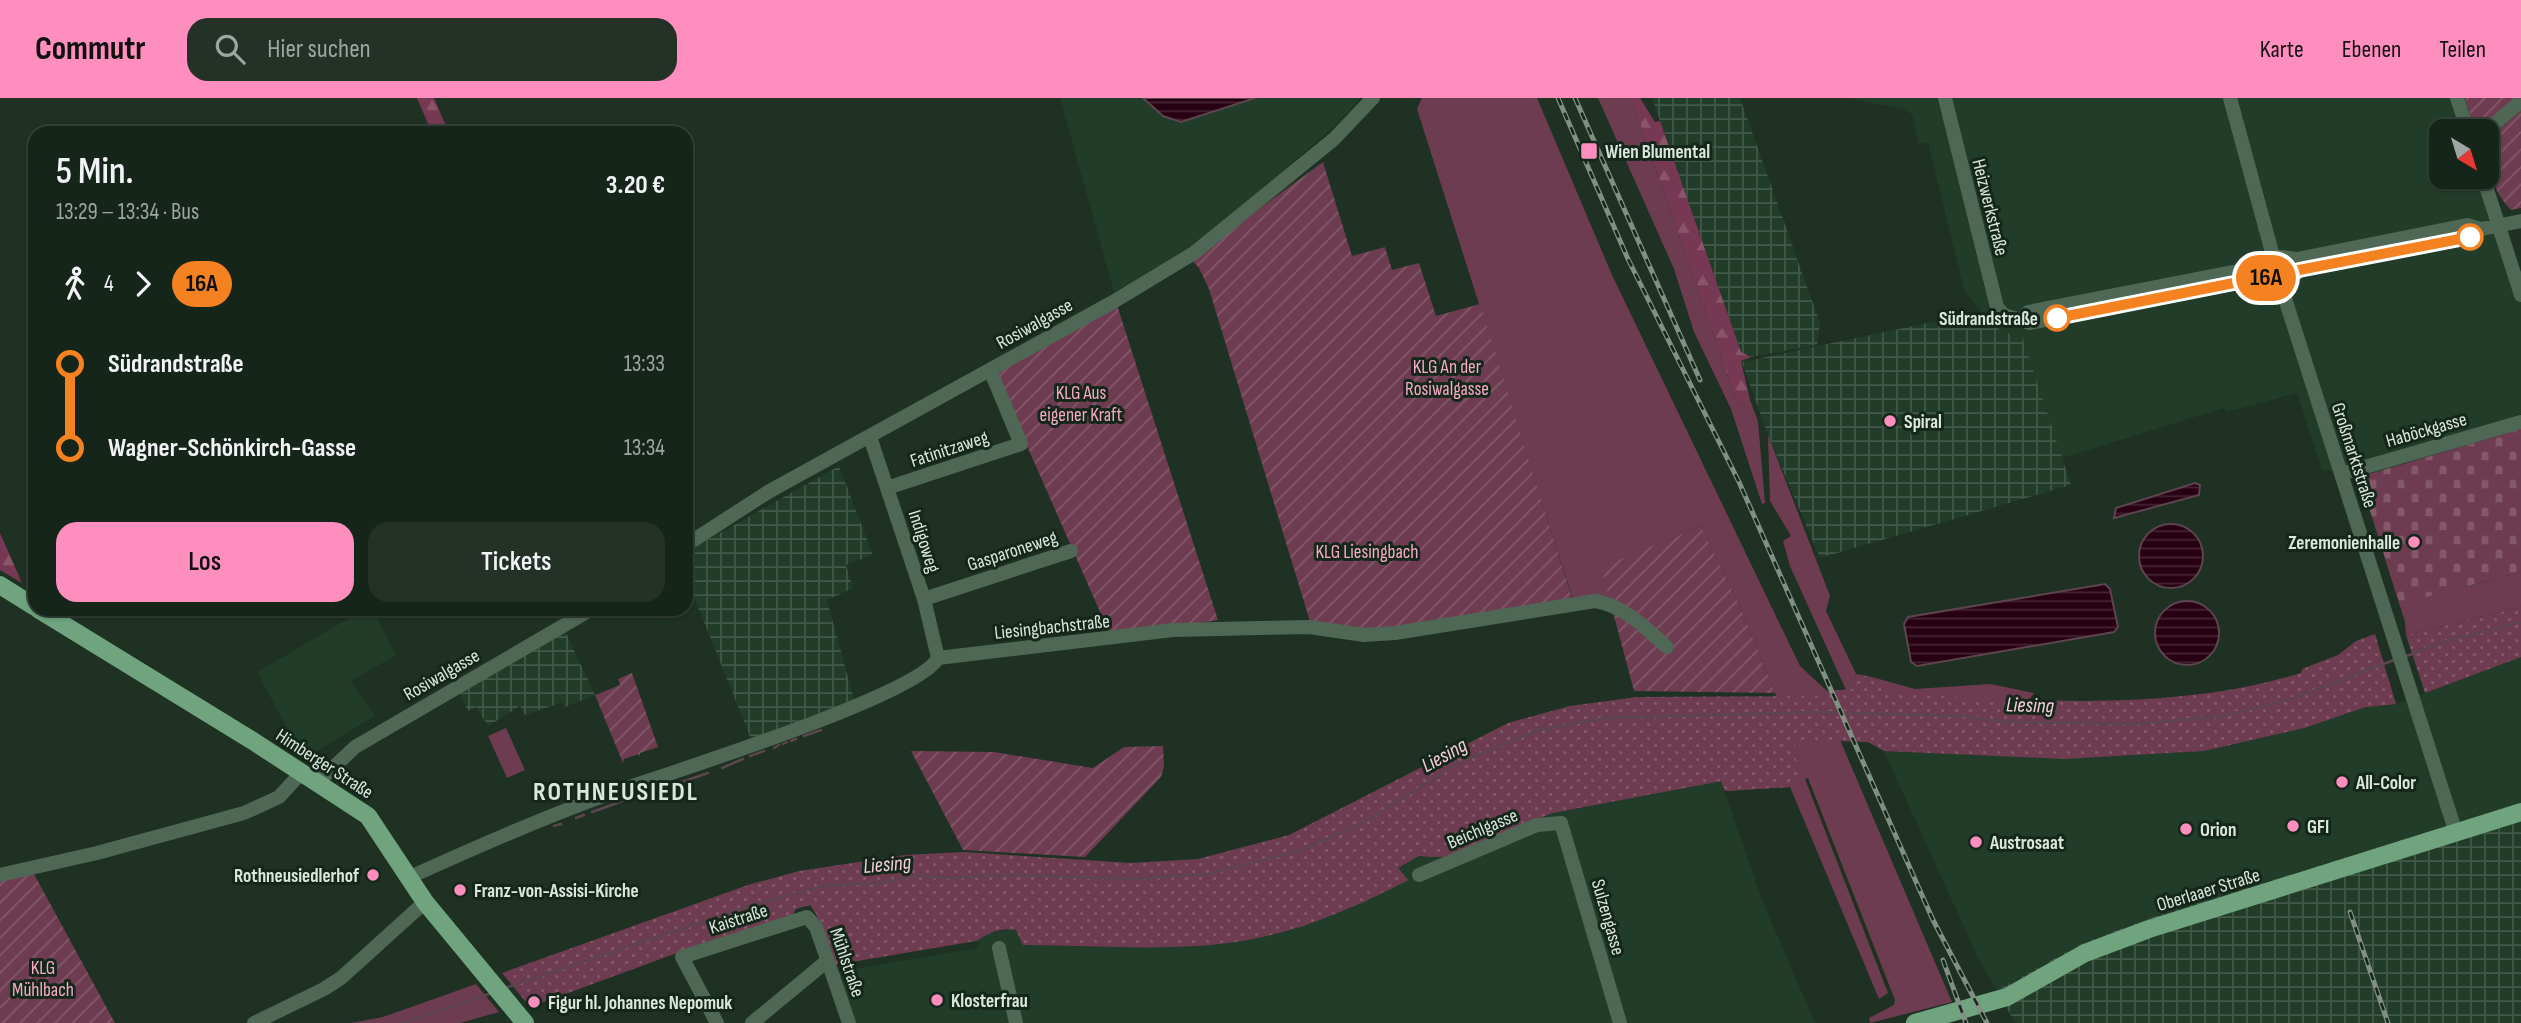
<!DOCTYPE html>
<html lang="de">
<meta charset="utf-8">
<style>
body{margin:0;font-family:"Sofia Sans Condensed",sans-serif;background:#233127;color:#f1f3f6;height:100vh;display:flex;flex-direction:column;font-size:26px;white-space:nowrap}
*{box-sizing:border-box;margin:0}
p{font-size:23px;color:#9ea5a2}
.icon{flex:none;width:38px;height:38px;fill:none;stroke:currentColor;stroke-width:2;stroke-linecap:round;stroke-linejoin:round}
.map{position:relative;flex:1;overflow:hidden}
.details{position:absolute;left:28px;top:28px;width:665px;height:490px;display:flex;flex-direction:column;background:#16251a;border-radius:21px;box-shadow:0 2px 5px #0004,0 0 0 2px #354239}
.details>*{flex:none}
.badge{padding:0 14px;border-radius:23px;font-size:24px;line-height:46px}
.needle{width:46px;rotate:142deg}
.buttons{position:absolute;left:2429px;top:21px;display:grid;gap:14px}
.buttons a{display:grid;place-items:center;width:70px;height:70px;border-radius:14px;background:#16251a;box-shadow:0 2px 5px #0004,0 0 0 2px #354239;font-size:35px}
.map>.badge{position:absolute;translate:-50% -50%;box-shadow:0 0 0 4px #fff}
.legs{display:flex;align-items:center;gap:10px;height:77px;padding:0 28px;font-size:23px}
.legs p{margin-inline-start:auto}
.overview{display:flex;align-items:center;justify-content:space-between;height:119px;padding:0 28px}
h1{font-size:38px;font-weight:600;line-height:52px}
.action{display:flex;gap:14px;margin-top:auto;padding:14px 28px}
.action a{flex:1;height:80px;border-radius:21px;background:#fe8ebd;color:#111;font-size:28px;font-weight:600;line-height:80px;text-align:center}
.action a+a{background:#233127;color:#f1f3f6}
ul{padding:0 28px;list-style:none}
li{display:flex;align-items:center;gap:24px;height:84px;font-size:26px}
li i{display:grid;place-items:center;width:10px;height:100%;margin:0 9px;background:currentColor}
li i::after{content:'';width:18px;height:18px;margin:-9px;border:5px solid;border-radius:50%;background:#16251a}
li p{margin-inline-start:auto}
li:first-child i{background:linear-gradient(#0000 50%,currentColor 0)}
li:last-child i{background:linear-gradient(currentColor 50%,#0000 0)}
header{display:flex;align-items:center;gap:42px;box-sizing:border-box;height:98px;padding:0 35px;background:#fe8ebd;color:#111}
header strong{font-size:33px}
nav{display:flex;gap:38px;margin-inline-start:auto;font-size:24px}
.search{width:490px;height:63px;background:#233127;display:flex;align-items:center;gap:18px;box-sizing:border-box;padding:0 24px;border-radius:21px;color:#9ea5a2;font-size:26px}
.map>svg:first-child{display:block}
.built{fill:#223c2a}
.industrial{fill:url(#industrial-grid)}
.grass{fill:#6e3c51}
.forest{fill:url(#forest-firs)}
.cemetery{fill:url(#cemetery-stones)}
.park{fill:url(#park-dots)}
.garden{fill:url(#garden-furrows)}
.water{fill:url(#water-rules);stroke:#5d454f;stroke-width:2}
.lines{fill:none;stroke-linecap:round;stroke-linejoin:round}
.stream{stroke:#5d454f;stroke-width:2.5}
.minor{stroke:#4f6856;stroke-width:14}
.major{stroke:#6fa47e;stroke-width:18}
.rail-casing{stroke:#819084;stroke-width:5}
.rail{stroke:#14271a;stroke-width:2.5;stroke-dasharray:8;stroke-linecap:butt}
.line-1-casing{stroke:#fff;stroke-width:16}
.line-1{stroke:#f58220;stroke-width:10}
.poi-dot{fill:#fe8ebd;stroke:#14271a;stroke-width:2.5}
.stop-1-dot{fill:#fff;stroke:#f58220;stroke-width:3.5}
.labels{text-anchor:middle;stroke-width:6;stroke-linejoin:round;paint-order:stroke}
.poi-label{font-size:19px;font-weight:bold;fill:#dbe7dd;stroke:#14271a;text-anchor:start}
.street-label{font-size:19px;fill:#dbe7dd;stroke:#14271a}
.stop-label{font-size:19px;font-weight:bold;fill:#dbe7dd;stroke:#14271a;text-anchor:end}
.park-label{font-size:19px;fill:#f9aac9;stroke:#14271a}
.water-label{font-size:21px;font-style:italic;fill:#f6cddb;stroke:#14271a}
.district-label{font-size:26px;font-weight:bold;letter-spacing:2px;fill:#dbe7dd;stroke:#14271a}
</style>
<header>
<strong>Commutr</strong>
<div class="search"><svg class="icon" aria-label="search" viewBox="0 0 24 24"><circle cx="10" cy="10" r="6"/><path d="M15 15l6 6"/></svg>Hier suchen</div>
<nav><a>Karte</a><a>Ebenen</a><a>Teilen</a></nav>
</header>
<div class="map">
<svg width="2521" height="925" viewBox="0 0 2521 925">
<defs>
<pattern id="industrial-grid" width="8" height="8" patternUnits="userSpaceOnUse" patternTransform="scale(1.75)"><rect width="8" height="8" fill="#223c2a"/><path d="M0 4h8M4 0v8" fill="none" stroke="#425848"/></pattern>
<pattern id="forest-firs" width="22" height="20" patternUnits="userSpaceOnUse" patternTransform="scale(1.75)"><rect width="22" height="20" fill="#773853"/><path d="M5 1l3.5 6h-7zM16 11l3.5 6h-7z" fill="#8a556b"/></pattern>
<pattern id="cemetery-stones" width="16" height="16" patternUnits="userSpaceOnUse" patternTransform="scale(1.75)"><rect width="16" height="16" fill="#6e3c51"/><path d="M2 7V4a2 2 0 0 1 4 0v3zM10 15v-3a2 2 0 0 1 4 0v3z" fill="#82586a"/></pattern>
<pattern id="park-dots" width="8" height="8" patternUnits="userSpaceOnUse" patternTransform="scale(1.75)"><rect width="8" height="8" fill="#6e3c51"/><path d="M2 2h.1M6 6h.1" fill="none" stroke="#82586a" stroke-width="1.8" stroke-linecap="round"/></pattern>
<pattern id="garden-furrows" width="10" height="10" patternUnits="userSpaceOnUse" patternTransform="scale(1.75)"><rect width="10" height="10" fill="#6e3c51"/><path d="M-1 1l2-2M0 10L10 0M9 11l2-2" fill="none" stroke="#82586a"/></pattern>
<pattern id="water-rules" width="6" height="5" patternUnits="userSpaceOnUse" patternTransform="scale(1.75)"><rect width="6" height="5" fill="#270012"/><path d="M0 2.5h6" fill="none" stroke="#462534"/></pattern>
</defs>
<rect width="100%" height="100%" fill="#1e3123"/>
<path class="built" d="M 1060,0 L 1360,0 L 1340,23 L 1212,135 L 1158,171 L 1114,194 Z
M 1849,0 L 2458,0 L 2469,33 L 2441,33 L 2441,79 L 2483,79 L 2521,197 L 2521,331 L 2366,377 L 2322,372 L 2297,295 L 2227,314 L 2224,310 L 2062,360 L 2022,238 L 2001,235 L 1965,195 L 1928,44 L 1919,46 L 1912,16 L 1902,11 Z
M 365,511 L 373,511 L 396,557 L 351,583 L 375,618 L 304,661 L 257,574 Z
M 2521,559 L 2521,705 L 2146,821 L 1997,892 L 1980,864 L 1884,653 L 2065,661 L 2204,653 L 2304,630 L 2365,609 L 2396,606 Z
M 1721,683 L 1762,802 L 1815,925 L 853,925 L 836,874 L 979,850 L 976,843 L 985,836 L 1011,831 L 1015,832 L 1023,847 L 1117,849 L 1215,846 L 1249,842 L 1407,782 L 1398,770 L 1418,758 L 1443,759 L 1552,715 Z"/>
<path class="industrial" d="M 1652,0 L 1740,0 L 1820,225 L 1817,247 L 1751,259 L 1741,254 Z
M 1984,213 L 2001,234 L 2022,238 L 2071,387 L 1820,460 L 1768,337 L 1742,264 Z
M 839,368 L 873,457 L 846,467 L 853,490 L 827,502 L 854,602 L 751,641 L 686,479 L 686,454 Z
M 565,533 L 595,597 L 565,609 L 563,604 L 525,617 L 520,608 L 488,628 L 476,609 L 468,613 L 459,594 Z
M 2521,705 L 2521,925 L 2015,925 L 1997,892 L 2083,845 L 2146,821 Z"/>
<path class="grass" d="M 1422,0 L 1537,0 L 1612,177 L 1800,568 L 1827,593 L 1828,598 L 1777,600 L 1743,515 L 1701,428 L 1602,469 L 1613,506 L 1575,508 L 1417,11 Z
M 1598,0 L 1631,0 L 1738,307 L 1750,302 L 1758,323 L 1765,405 L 1762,406 L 1731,311 L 1694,234 L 1674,171 Z
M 1768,337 L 1830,498 L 1826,513 L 1856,576 L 1852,591 L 1846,592 L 1790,468 L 1783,443 L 1791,438 L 1770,403 Z
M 2381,448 L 2461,490 L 2521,474 L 2521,509 L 2406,537 L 2405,524 Z
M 1872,579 L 1915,591 L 1990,586 L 2034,595 L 2029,602 L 1891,599 Z
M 2393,599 L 2396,606 L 2365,609 L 2304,630 L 1868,644 L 1840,642 L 1952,904 L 1870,925 L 1869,920 L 1894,907 L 1895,902 L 1808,680 L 1805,681 L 1888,895 L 1879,901 L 1790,689 L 1725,693 L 1721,683 L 1552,715 L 1443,759 L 1418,758 L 1398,770 L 1408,782 L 1364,804 L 1298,830 L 1303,817 L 1065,831 L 980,828 L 982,839 L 976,843 L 835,832 L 1142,802 L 1564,638 Z
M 506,630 L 525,672 L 507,680 L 488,638 Z
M 476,886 L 499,914 L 460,925 L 351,925 L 383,919 Z"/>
<path class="forest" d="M 417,0 L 434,0 L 449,35 L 432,35 Z
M 1631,0 L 1640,0 L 1655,24 L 1660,23 L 1741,254 L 1751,259 L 1741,263 L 1750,302 L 1738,307 Z
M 0,435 L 22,485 L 0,472 Z"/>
<path class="cemetery" d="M 2521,331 L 2521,474 L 2400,506 L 2361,385 L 2366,377 Z"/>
<path class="park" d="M 2521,509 L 2521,559 L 2425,595 L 2406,537 Z
M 2375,536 L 2396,606 L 2365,609 L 2304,630 L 2204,653 L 2065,661 L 1884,653 L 1868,644 L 1804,642 L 1796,644 L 1794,650 L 1798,675 L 1790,689 L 1725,693 L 1721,683 L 1552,715 L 1443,759 L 1418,758 L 1398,770 L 1408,782 C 1357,808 1304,832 1248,842 C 1174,855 1097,847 1023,847 L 1016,832 C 1001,829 988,835 976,843 L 834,867 L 816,816 L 810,807 L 796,811 L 792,818 L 704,845 L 530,909 L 502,875 L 748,787 L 799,773 L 905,757 L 964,754 L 1130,765 L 1198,761 L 1289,737 L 1508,625 L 1570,608 L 1637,599 L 1827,598 L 1827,593 L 1852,591 L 1856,576 L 1872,579 L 1896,596 C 2032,602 2169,615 2301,575 L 2302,571 L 2338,557 L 2356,543 Z"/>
<path class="garden" d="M 2465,0 L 2517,0 L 2483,31 L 2475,32 Z
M 2521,12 L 2521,110 L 2511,112 C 2492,93 2487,68 2487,42 Z
M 1323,64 L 1352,158 L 1385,149 L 1392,172 L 1419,165 L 1436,218 L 1480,206 L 1573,503 L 1372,532 L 1311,527 L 1209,191 L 1199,170 L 1191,161 Z
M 1117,207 L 1218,522 L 1111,539 L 995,275 Z
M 1701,428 L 1743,515 L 1775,595 L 1634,593 L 1601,469 Z
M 632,575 L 658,649 L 640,655 L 640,659 L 639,656 L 624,661 L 623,665 L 595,597 L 620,587 L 618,581 Z
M 1163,648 L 1164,669 L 1161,679 L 1085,759 L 963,752 L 911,653 L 994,654 L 1093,670 L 1124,649 Z
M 28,765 L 115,925 L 0,925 L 0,771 Z"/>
<path class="water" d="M 1143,0 L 1255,0 L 1181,24 L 1163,18 Z
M 2195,385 L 2200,387 L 2199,397 L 2114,420 L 2116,410 Z
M2139 458a32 32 0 1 1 64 0a32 32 0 1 1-64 0Z
M 2105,486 L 2110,491 L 2118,529 L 2114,534 L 1917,568 L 1911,564 L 1904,526 L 1908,519 Z
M2155 535a32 32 0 1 1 64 0a32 32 0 1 1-64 0Z"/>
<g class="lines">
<path class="stream" d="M 2404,559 L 2443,544 L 2521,524
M 804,638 L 821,632
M 791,643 L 796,641
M 783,646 L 787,644
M 774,650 L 779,647
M 750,658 L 764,653
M 722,670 L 743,661
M 664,690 L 708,675
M 634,700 L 637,699
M 623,703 L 628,702
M 592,714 L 620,704
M 576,720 L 584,717
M 554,728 L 561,726
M 505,890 L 759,805 L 823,788 L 880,785 L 917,778 L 951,780 L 1011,777 L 1136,781 L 1207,776 L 1306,751 L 1373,719 L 1458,665 L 1538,632 L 1606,620 L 1816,614 L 1962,618 L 2008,624 L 2135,626 L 2223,618 L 2294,600 L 2394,562
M 403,925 L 492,895"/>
<path class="minor" d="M 1945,0 L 1997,209 L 2004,217 L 2030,225 L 2254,181 L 2267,180 L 2280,185 L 2299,172 L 2465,140 L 2481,131 L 2521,123
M 2230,0 L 2273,158
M 2457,0 L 2468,33
M 2486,33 L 2521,3
M 2483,79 L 2521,197
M 2280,185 L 2456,735
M 2021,222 L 2028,214 L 2248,171 L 2265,166 L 2273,158 L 2297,161 L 2467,127 L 2481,131
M 870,339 L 924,501 L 938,560
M 2341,376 L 2521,324
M 887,390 L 1021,346 L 990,272
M 686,447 L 768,394 L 1113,204 L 1194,155 L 1334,41 L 1373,0
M 924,501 L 1071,453
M 318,684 L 355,649 L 592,511
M 0,777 L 97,755 L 244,715 L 279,699 L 302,674
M 1419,777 L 1537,727 L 1561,725 L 1620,925
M 408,780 C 469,752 531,725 595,701 C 649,681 918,599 938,560 L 1173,532 L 1309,529 L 1364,537 L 1395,535 L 1595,503 C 1625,508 1644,529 1667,549
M 999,850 L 1016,925
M 254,925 L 324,891 L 341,880 L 425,804
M 717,925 L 682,859 L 807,819 L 816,829 L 849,925
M 752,925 L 827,863"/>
<path class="major" d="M 0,487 L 35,509
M 38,511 L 253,643 L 368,718 L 425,804 L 525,925
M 1915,925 L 2007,899 L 2085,855 L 2149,831 L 2521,714"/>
<g class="rail-casing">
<path id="rail" d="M 1558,0 L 1628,161 L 1739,384 L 1933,822 L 1987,925
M 1575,0 L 1700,282
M 2350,814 L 2388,925
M 1943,862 L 1966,925"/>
</g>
<use href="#rail" class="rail"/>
</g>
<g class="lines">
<g class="line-1-casing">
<path id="line-1" d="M 2057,220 L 2254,181 L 2267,180 L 2280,185 L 2299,172 L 2470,139"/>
</g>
<use href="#line-1" class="line-1"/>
</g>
<g class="poi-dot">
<rect x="1580" y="44" width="18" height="18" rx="3.5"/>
<circle cx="1890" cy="323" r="7"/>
<circle cx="2414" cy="444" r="7"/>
<circle cx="2342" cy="684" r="7"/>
<circle cx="2293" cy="728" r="7"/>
<circle cx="2186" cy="731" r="7"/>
<circle cx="1976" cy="744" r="7"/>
<circle cx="373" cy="777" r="7"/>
<circle cx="460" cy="792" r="7"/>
<circle cx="937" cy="902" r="7"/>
<circle cx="534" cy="904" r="7"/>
</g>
<g class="stop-1-dot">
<circle cx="2470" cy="139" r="12"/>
<circle cx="2057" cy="220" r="12"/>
</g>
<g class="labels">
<g class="poi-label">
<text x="1605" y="60">Wien Blumental</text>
<text x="1904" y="330">Spiral</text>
<text x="2400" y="451" text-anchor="end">Zeremonienhalle</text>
<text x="2356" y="691">All-Color</text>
<text x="2307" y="735">GFI</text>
<text x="2200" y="738">Orion</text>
<text x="1990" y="751">Austrosaat</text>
<text x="359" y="784" text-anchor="end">Rothneusiedlerhof</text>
<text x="474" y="799">Franz-von-Assisi-Kirche</text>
<text x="951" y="909">Klosterfrau</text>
<text x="548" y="911">Figur hl. Johannes Nepomuk</text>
</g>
<g class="street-label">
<text transform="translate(1991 109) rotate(76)" y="7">Heizwerkstraße</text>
<text transform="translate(1034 225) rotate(-29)" y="7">Rosiwalgasse</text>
<text transform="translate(2426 331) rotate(-16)" y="7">Haböckgasse</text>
<text transform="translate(949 350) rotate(-18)" y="7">Fatinitzaweg</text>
<text transform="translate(2355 357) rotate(72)" y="7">Großmarktstraße</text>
<text transform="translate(925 443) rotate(72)" y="7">Indigoweg</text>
<text transform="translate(1012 452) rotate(-18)" y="7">Gasparoneweg</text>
<text transform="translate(1052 528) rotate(-6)" y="7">Liesingbachstraße</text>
<text transform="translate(441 576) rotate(-30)" y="7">Rosiwalgasse</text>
<text transform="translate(325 665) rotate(33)" y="7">Himberger Straße</text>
<text transform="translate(1482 730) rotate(-23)" y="7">Beichlgasse</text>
<text transform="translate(2208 791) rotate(-17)" y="7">Oberlaaer Straße</text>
<text transform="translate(1609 819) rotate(74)" y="7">Sulzengasse</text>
<text transform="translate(738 820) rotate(-18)" y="7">Kaistraße</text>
<text transform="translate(848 864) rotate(71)" y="7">Mühlstraße</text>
</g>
<g class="stop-label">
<text x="2038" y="227">Südrandstraße</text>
</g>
<g class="park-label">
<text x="1447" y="275">KLG An der<tspan x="1447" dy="22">Rosiwalgasse</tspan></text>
<text x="1081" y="301">KLG Aus<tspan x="1081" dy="22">eigener Kraft</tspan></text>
<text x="1367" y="460">KLG Liesingbach</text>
<text x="43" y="876">KLG<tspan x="43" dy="22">Mühlbach</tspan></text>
</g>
<g class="water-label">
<text transform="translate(2030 607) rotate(2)" y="7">Liesing</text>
<text transform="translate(1444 657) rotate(-29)" y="7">Liesing</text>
<text transform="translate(887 766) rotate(-5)" y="7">Liesing</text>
</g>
<g class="district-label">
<text x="616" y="702">ROTHNEUSIEDL</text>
</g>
</g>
</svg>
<div class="buttons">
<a><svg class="needle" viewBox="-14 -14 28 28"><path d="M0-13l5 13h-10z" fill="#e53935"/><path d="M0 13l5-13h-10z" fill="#9ea5a2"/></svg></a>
</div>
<b class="badge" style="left:2266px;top:180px;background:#f58220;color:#111">16A</b>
<section class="details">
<div class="overview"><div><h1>5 Min.</h1><p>13:29 – 13:34 · Bus</p></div><b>3.20 €</b></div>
<div class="legs"><svg class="icon" aria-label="walk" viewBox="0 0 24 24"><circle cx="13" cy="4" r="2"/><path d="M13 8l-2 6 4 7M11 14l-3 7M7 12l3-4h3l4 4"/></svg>4<svg class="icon" aria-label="forward" viewBox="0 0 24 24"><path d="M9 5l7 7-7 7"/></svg><b class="badge" style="background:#f58220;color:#111">16A</b></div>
<ul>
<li><i style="color:#f58220"></i><b>Südrandstraße</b><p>13:33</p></li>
<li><i style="color:#f58220"></i><b>Wagner-Schönkirch-Gasse</b><p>13:34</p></li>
</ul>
<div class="action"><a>Los</a><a>Tickets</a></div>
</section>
</div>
